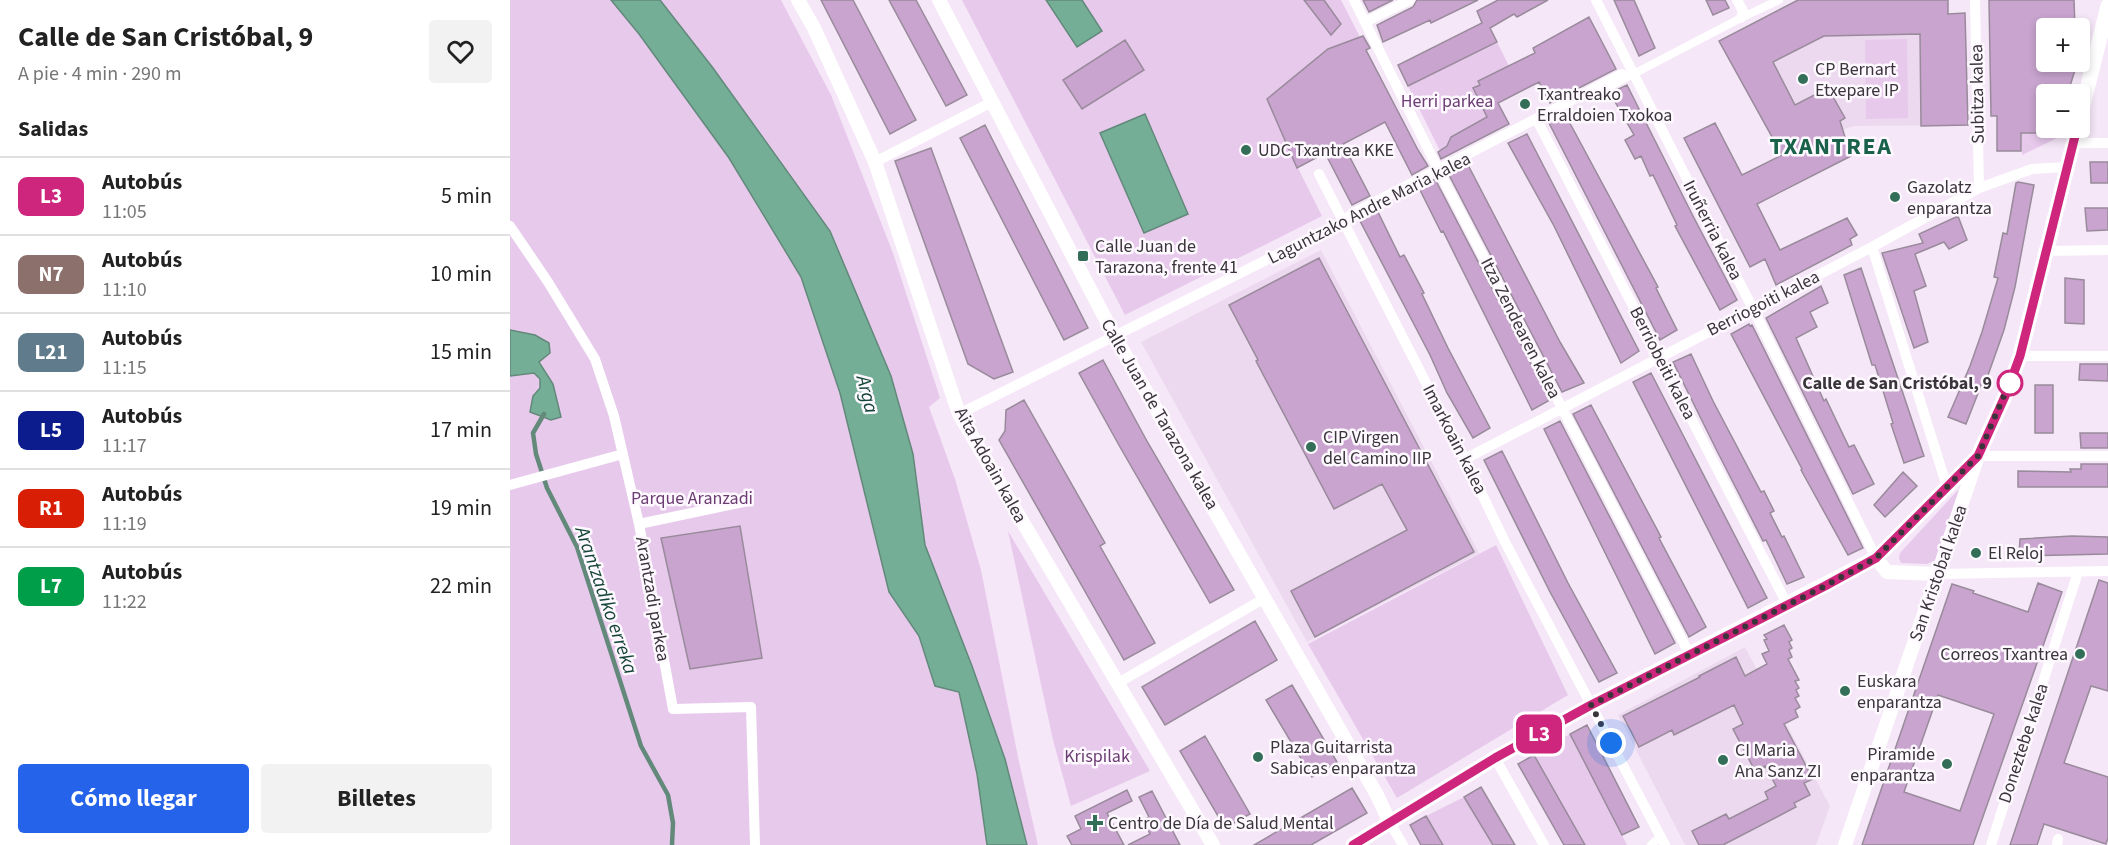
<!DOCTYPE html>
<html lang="es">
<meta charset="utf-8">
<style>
body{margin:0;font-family:"Source Sans 3",sans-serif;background:#f2f2f2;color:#222;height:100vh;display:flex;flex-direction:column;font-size:22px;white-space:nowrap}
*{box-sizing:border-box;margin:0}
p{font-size:20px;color:#767676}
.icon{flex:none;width:33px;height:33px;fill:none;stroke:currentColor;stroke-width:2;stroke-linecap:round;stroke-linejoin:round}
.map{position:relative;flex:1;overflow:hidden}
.details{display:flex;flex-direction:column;background:#fff;width:510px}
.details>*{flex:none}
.badge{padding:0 12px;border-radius:9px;font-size:21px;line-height:39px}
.tools{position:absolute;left:1526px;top:18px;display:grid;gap:12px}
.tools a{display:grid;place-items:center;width:54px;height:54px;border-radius:6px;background:#fff;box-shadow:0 3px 9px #0003;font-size:30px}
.you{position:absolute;width:30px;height:30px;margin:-15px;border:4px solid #fff;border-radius:50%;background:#1a73e8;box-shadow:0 0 0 9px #1a73e833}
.map>.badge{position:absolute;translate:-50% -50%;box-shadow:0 0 0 3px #fff}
h2{padding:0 18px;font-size:22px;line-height:54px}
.round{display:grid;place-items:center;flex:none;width:63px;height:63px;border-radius:6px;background:#f2f2f2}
.head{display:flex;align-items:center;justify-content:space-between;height:102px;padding:0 18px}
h1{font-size:28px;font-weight:700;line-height:45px}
.cta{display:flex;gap:12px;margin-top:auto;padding:12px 18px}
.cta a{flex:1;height:69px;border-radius:6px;background:#2563eb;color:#fff;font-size:24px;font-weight:700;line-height:69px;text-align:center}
.cta a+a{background:#f2f2f2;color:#222}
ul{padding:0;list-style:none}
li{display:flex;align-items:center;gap:18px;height:78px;padding:0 18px;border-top:2px solid #e0e0e0}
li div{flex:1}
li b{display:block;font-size:22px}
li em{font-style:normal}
li .badge{min-width:66px;font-weight:700;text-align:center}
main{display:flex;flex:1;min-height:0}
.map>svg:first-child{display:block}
.built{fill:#ecd9ef}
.green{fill:#e7c9ec}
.water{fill:#74ae96;stroke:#63897b;stroke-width:1.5}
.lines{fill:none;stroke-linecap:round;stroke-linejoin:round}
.stream{stroke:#63897b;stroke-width:4.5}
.building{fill:#c8a4ce;stroke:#998b9b;stroke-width:1.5;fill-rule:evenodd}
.pedestrian{stroke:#fff;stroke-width:8}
.minor{stroke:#fff;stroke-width:10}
.tertiary{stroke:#fff;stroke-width:14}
.secondary{stroke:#fff;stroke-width:15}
.line-casing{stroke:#fff;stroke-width:14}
.line{stroke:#ce267c;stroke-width:9}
.walk{stroke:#3a343b;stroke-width:6;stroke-dasharray:0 10.8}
.poi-dot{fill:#336e58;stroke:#fef8ff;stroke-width:2}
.stop-dot{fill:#fff;stroke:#ce267c;stroke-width:3}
.labels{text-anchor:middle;stroke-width:5;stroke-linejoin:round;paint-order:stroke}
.poi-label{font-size:18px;fill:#3a343b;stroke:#fef8ff;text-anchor:start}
.street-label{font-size:18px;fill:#3a343b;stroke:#fef8ff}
.park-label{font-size:18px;fill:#6b3d73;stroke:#fef8ff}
.stop-label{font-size:18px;font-weight:bold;fill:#3a343b;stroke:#fef8ff;text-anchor:end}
.water-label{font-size:20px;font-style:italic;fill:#134434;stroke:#fef8ff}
.district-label{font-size:24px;font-weight:bold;letter-spacing:1.5px;fill:#196149;stroke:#fef8ff}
</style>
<main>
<section class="details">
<div class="head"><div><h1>Calle de San Cristóbal, 9</h1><p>A pie · 4 min · 290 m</p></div><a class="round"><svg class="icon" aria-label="heart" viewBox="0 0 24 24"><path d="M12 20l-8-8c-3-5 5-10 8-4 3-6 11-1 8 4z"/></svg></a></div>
<h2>Salidas</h2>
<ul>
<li><span class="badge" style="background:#ce267c;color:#fff">L3</span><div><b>Autobús</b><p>11:05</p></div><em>5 min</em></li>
<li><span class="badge" style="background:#8c706b;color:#fff">N7</span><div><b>Autobús</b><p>11:10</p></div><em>10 min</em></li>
<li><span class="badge" style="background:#607c8c;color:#fff">L21</span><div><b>Autobús</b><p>11:15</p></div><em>15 min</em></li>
<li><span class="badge" style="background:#0c1c8c;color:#fff">L5</span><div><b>Autobús</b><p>11:17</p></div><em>17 min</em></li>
<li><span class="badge" style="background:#d81e05;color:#fff">R1</span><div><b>Autobús</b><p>11:19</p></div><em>19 min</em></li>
<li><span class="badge" style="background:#009e49;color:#fff">L7</span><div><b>Autobús</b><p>11:22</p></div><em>22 min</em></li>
</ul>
<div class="cta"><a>Cómo llegar</a><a>Billetes</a></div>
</section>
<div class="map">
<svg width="1598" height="845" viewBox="0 0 1598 845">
<rect width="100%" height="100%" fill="#f6e7f8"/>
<path class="built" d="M 1288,0 L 1438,0 L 1438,14 L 1455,13 L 1458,125 L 1344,126 L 1270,151 L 1209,41 Z
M 811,250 L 969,553 L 797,642 L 631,342 Z
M 1235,647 L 1320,806 L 1306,845 L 1175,845 L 1108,715 Z"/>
<path class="green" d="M 0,0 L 101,0 L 129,34 L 219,158 L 291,277 L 330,393 L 379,592 L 409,636 L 425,686 L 449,691 L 467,774 L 477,845 L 0,845 L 0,376 L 25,373 L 30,379 L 30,388 L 20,412 L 37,373 L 12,333 L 0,330 Z
M 150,0 L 271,0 L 321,95 L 383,253 L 430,398 L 419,407 L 445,479 L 471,570 L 508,757 L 528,845 L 517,845 L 495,759 L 462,666 L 415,545 L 403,454 L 381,376 L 320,231 L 203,68 Z
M 452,0 L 536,0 L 567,47 L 592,30 L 572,0 L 831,0 L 890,115 L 788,168 L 812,216 L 615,315 Z
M 1397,39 L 1398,118 L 1356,119 L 1355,40 Z
M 987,42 L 999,66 L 968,81 L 970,85 L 963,88 L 977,117 L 941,137 L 937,146 L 930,151 L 898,86 Z
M 1560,86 L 1558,94 L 1536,94 L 1536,128 L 1550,128 L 1547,138 L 1512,155 L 1512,133 L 1534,133 L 1533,89 Z
M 1451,490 L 1426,560 L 1417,564 L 1391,563 L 1389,558 L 1390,553 L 1447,491 Z
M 498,531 L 640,771 L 561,806 L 543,740 Z
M 986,545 L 1058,695 L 887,798 L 798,644 Z
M 1060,734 L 1112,835 L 1117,845 L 1075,845 L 1024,755 Z
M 954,797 L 983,845 L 933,845 L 916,816 Z"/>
<path class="water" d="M 101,0 L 150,0 L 203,68 L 320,231 L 381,376 L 403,454 L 415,545 L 462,666 L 495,759 L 517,845 L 477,845 L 467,774 L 449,692 L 425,686 L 409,636 L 379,592 L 330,393 L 291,277 L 219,158 L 129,34 Z
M 536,0 L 572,0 L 592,31 L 567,47 Z
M 635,114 L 678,214 L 634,233 L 590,133 Z
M 0,330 L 25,335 L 39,343 L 40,353 L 29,362 L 43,384 L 51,417 L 41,420 L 20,412 L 23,396 L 30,388 L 30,379 L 24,373 L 0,376 Z"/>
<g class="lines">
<path class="stream" d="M 34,414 L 23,433 L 26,454 L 37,488 L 67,547 L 131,746 L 158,795 L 163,823 L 162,845"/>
</g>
<path class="building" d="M 311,0 L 343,0 L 406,120 L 380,134 Z
M 379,0 L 406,0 L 457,95 L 436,106 Z
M 794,0 L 814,0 L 831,24 L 821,35 Z
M 853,0 L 883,0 L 859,12 Z
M 907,0 L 968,0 L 921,23 L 920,20 L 873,42 L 867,25 L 903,7 Z
M 988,0 L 1038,0 L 1007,17 L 1004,14 L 980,28 L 987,42 L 898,86 L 888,65 L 972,23 L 967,11 Z
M 1104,0 L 1124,0 L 1145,48 L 1129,56 Z
M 1196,0 L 1215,0 L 1219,8 L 1203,15 Z
M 1288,0 L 1438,0 L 1438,14 L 1455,13 L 1458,125 L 1411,126 L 1410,34 L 1314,36 L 1263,62 L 1285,105 L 1318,88 L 1335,118 L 1330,121 L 1341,156 L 1247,204 L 1270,250 L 1337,218 L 1347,235 L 1340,239 L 1342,245 L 1266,285 L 1255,259 L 1240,267 L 1174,138 L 1205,123 L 1232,175 L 1272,155 L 1209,41 Z
M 1479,0 L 1564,0 L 1565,28 L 1536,28 L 1537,70 L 1565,70 L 1560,86 L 1533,89 L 1534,133 L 1511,133 L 1511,151 L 1487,151 L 1487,116 L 1481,116 Z
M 1079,17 L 1106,69 L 1040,103 L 1029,82 L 988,103 L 999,124 L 931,159 L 928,152 L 937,146 L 941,137 L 977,117 L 963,88 L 970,85 L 968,81 L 1025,53 L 1023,48 Z
M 853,36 L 860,48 L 856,50 L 908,150 L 918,166 L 902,175 L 875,122 L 833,144 L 860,196 L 842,205 L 815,153 L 787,168 L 757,99 L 818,49 Z
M 615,40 L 634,70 L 572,109 L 553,80 Z
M 1117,85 L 1183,216 L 1227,300 L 1210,310 L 1165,226 L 1167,225 L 1143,175 L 1140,176 L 1131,156 L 1125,159 L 1115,140 L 1124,135 L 1100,93 Z
M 1055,114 L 1148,287 L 1146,288 L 1167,330 L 1150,340 L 1039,123 Z
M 475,125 L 578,328 L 554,340 L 450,138 Z
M 1017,134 L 1129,351 L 1111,363 L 1044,226 L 998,143 Z
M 421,148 L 503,372 L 484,379 L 458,364 L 385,161 Z
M 1580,162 L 1598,162 L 1598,183 L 1581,183 Z
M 957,163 L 1050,342 L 1074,383 L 1052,392 L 938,173 Z
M 925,179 L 1040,400 L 1022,410 L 933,231 L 931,232 L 909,188 Z
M 1508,182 L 1524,185 L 1505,287 L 1494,330 L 1477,378 L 1474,378 L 1456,424 L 1438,417 L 1460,366 L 1472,332 L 1488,278 L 1484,277 L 1493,233 L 1497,234 L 1506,183 Z
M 1575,208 L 1598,208 L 1598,230 L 1577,231 Z
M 867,210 L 890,257 L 894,255 L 914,293 L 912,294 L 938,348 L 980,428 L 963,438 L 937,393 L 920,355 L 849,219 Z
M 1448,216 L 1457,240 L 1439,249 L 1434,242 L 1405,254 L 1416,286 L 1404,291 L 1418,342 L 1404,348 L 1372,253 L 1413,243 L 1409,234 Z
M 809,258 L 964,552 L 805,637 L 781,591 L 897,530 L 872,484 L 824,509 L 746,361 L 748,360 L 719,305 Z
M 1351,268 L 1414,456 L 1394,463 L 1381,424 L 1383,423 L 1365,365 L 1362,365 L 1334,275 Z
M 1555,278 L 1574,280 L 1574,324 L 1555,323 Z
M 1311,286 L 1318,303 L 1300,312 L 1307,327 L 1286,338 L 1314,401 L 1316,399 L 1339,447 L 1344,445 L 1364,484 L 1343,494 L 1256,318 Z
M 1239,324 L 1240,326 L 1242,325 L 1353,548 L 1338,555 L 1291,470 L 1292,469 L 1221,334 Z
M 1181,354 L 1203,401 L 1251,492 L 1254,491 L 1264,511 L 1260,513 L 1272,537 L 1274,536 L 1294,577 L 1277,584 L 1256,540 L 1253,541 L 1206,449 L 1163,362 Z
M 593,360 L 638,443 L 724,590 L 700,603 L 610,447 L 569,373 Z
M 1570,364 L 1598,364 L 1598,381 L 1569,380 Z
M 1141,373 L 1257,598 L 1238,608 L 1123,382 Z
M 1525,385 L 1543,385 L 1543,433 L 1525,433 Z
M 514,400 L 595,543 L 590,546 L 645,643 L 614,660 L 489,440 L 495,431 L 496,410 Z
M 1081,405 L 1151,537 L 1149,538 L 1196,627 L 1179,637 L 1063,414 Z
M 1050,421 L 1165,643 L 1145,654 L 1034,429 Z
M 1570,433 L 1598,433 L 1598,448 L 1571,448 Z
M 992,451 L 1058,583 L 1107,673 L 1089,682 L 1040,592 L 974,460 Z
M 1571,464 L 1598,464 L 1598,487 L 1508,487 L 1508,471 L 1561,472 L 1560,469 L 1571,469 Z
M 1393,472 L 1407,486 L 1375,517 L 1364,505 Z
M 230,526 L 252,658 L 180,669 L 151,538 Z
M 1562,536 L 1598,537 L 1598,554 L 1509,556 L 1510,539 Z
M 1589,580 L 1598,583 L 1598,691 L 1581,686 L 1554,763 L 1598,777 L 1598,838 L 1596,844 L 1534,824 L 1527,845 L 1500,845 Z
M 1528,583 L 1552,592 L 1463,845 L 1352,845 L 1442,584 L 1464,591 L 1463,593 L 1518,612 ZM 1428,695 L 1484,714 L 1450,811 L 1394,792 Z
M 745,621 L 767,660 L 655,725 L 632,687 Z
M 1274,625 L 1282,640 L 1279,642 L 1282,648 L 1279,650 L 1282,657 L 1278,659 L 1289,680 L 1285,681 L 1289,688 L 1286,690 L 1289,696 L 1285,698 L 1290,707 L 1285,710 L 1288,717 L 1274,724 L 1303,779 L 1294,783 L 1300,795 L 1284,803 L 1286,807 L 1213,845 L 1189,845 L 1182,831 L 1216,814 L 1219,819 L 1258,799 L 1255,792 L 1266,786 L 1255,766 L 1245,771 L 1223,729 L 1233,724 L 1224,705 L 1164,735 L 1162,730 L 1129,747 L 1113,716 L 1190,677 L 1189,676 L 1226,657 L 1235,676 L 1257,664 L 1252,654 L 1259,651 L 1254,640 L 1257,639 L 1254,635 Z
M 782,685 L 827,762 L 802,777 L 756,700 Z
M 1077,725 L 1129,827 L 1112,835 L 1060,734 Z
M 695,736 L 740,814 L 715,828 L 670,751 Z
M 1024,755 L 1075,845 L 1054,845 L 1008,764 Z
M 971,787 L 1005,845 L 983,845 L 954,797 Z
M 842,788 L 857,813 L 801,845 L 744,845 Z
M 617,790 L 622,801 L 597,813 L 614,845 L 562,845 L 557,836 L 571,829 L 565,816 Z
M 642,791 L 670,845 L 618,845 L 640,834 L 633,820 L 639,817 L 629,797 Z
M 916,816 L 933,845 L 911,845 L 900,825 Z"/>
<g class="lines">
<path class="pedestrian" d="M 1085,94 L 1231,18 L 1269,0
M 1141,845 L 1150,837"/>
<path class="minor" d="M 844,0 L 930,173 L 1180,655
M 1086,0 L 1243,309 L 1366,558
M 1227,0 L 1233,11 L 1231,18
M 1465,0 L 1469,188
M 855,22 L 900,0
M 1028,122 L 1277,604
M 1563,143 L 1598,143
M 365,162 L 482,102
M 809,174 L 955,459 L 994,540 L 1155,845
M 840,215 L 1112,74
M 0,226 L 38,282 L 85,359 L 104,416 L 129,524 L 163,709 L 241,707 L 245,845
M 1362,247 L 1437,487
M 1536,251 L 1598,250
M 1510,356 L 1598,356
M 449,414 L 834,221
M 1468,456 L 1598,456
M 955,459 L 1362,247 L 1469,188 L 1522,169 L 1557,167
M 0,485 L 113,454
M 129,524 L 238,501
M 1428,574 L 1598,571
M 608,683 L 755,598
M 985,758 L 1034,845
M 880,823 L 893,845
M 1481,845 L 1568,572
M 1547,845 L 1548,839"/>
<path class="tertiary" d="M 288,0 L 304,28 L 365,162 L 449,414 L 703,845
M 429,0 L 605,337 L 867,795 L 880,823
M 1366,558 L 1377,572 L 1428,574
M 1335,845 L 1468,456"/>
<path class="secondary" d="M 1569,121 L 1598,6
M 843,845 L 985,758 L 1081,705 L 1366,558 L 1468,456 L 1496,394 L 1510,356 L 1567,128"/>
</g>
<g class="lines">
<g class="line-casing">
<path id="line" d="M 843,845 L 985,758 L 1081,705 L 1315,586 L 1366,558 L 1468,456 L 1496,394 L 1510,356 L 1567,128"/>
</g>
<use href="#line" class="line"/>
<path class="walk" d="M 1101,743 L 1081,705 L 1315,586 L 1366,558 L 1468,456 L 1503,375 L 1500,383"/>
</g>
<g class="poi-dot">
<circle cx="1293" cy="79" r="6"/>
<circle cx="1015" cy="104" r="6"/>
<circle cx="736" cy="150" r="6"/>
<circle cx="1385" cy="197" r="6"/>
<rect x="567" y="250" width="12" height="12" rx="3"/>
<circle cx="801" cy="447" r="6"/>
<circle cx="1466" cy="553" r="6"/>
<circle cx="1570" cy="654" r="6"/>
<circle cx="1335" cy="691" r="6"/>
<circle cx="748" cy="757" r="6"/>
<circle cx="1213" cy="760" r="6"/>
<circle cx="1437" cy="764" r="6"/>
<path d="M582 814h6v6h6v6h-6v6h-6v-6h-6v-6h6z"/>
</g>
<circle class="stop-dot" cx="1500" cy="383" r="12"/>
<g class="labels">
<g class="poi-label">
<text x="1305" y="75">CP Bernart<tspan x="1305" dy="21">Etxepare IP</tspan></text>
<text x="1027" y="100">Txantreako<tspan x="1027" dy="21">Erraldoien Txokoa</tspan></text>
<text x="748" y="156">UDC Txantrea KKE</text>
<text x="1397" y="193">Gazolatz<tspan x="1397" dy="21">enparantza</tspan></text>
<text x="585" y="252">Calle Juan de<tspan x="585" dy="21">Tarazona, frente 41</tspan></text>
<text x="813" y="443">CIP Virgen<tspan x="813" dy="21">del Camino IIP</tspan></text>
<text x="1478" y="559">El Reloj</text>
<text x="1558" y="660" text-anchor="end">Correos Txantrea</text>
<text x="1347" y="687">Euskara<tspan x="1347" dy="21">enparantza</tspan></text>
<text x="760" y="753">Plaza Guitarrista<tspan x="760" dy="21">Sabicas enparantza</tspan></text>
<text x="1225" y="756">CI Maria<tspan x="1225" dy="21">Ana Sanz ZI</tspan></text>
<text x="1425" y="760" text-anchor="end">Piramide<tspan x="1425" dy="21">enparantza</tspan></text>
<text x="598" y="829">Centro de Día de Salud Mental</text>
</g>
<g class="street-label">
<text transform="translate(1467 94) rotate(-91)" y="6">Subitza kalea</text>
<text transform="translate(859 208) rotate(-27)" y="6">Laguntzako Andre Maria kalea</text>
<text transform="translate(1203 230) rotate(63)" y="6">Iruñerria kalea</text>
<text transform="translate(1253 303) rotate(-27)" y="6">Berriogoiti kalea</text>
<text transform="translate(1011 328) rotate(63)" y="6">Itza Zendearen kalea</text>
<text transform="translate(1153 363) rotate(63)" y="6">Berriobeiti kalea</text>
<text transform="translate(650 414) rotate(60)" y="6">Calle Juan de Tarazona kalea</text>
<text transform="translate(945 439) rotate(63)" y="6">Imarkoain kalea</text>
<text transform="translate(481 465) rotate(61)" y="6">Aita Adoain kalea</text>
<text transform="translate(1428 573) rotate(-71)" y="6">San Kristobal kalea</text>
<text transform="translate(143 599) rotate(80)" y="6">Arantzadi parkea</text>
<text transform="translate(1513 743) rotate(-72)" y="6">Doneztebe kalea</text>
</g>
<g class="park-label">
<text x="937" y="107">Herri parkea</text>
<text x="182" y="504">Parque Aranzadi</text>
<text x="587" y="762">Krispilak</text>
</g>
<g class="stop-label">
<text x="1482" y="389">Calle de San Cristóbal, 9</text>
</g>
<g class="water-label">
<text transform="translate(358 394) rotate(76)" y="7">Arga</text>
<text transform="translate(97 600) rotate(71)" y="7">Arantzadiko erreka</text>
</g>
<g class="district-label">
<text x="1321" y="154">TXANTREA</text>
</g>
</g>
</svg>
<div class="tools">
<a>+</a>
<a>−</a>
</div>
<div class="you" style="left:1101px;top:743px"></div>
<b class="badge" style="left:1029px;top:734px;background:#ce267c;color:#fff">L3</b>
</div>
</main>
